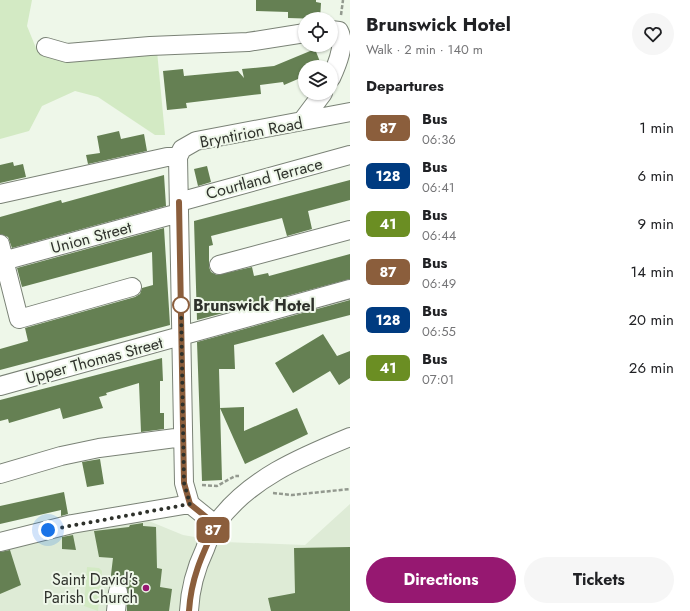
<!DOCTYPE html>
<meta charset="utf-8">
<style>
body{margin:0;font-family:Jost,sans-serif;background:#f6f6f6;color:#202124;height:100vh;display:flex;flex-direction:column;font-size:15px;white-space:nowrap}
*{box-sizing:border-box;margin:0}
p{font-size:13px;color:#757577}
.icon{flex:none;width:22px;height:22px;fill:none;stroke:currentColor;stroke-width:2;stroke-linecap:round;stroke-linejoin:round}
.map{position:relative;flex:1;overflow:hidden}
.sheet{display:flex;flex-direction:column;background:#fff;width:340px}
.sheet>*{flex:none}
.badge{padding:0 8px;border-radius:6px;font-size:14px;line-height:26px}
.buttons{position:absolute;left:298px;top:12px;display:grid;gap:8px}
.buttons a{display:grid;place-items:center;width:40px;height:40px;border-radius:50%;background:#fff;box-shadow:0 1px 3px #0004;font-size:20px}
.you{position:absolute;width:20px;height:20px;margin:-10px;border:3px solid #fff;border-radius:50%;background:#1a73e8;box-shadow:0 0 0 6px #1a73e833}
.map>.badge{position:absolute;translate:-50% -50%;box-shadow:0 0 0 2px #fff}
h2{padding:0 16px;font-size:15px;line-height:36px}
.round{display:grid;place-items:center;flex:none;width:42px;height:42px;border-radius:21px;background:#f6f6f6}
.overview{display:flex;align-items:center;justify-content:space-between;height:68px;padding:0 16px}
h1{font-size:19px;font-weight:700;line-height:30px}
.button{display:flex;gap:8px;margin-top:auto;padding:8px 16px}
.button a{flex:1;height:46px;border-radius:24px;background:#961871;color:#fff;font-size:16px;font-weight:700;line-height:46px;text-align:center}
.button a+a{background:#f6f6f6;color:#202124}
ul{padding:0;list-style:none}
li{display:flex;align-items:center;gap:12px;height:48px;padding:0 16px}
li div{flex:1}
li b{display:block;font-size:15px}
li em{font-style:normal}
li .badge{min-width:44px;font-weight:700;text-align:center}
main{display:flex;flex:1;min-height:0}
.map>svg:first-child{display:block}
.built{fill:#deebd6}
.green{fill:#d3eac4}
.building{fill:#658053}
.lines{fill:none;stroke-linecap:round;stroke-linejoin:round}
.minor-casing{stroke:#7a8276;stroke-width:20}
.path{stroke:#93998f;stroke-width:2.5;stroke-dasharray:4 2;stroke-linecap:butt}
.minor{stroke:#fff;stroke-width:18}
.line-casing{stroke:#fff;stroke-width:9}
.line{stroke:#8b5e3c;stroke-width:6}
.walk{stroke:#2e312b;stroke-width:4;stroke-dasharray:0 7.2}
.stop-dot{fill:#fff;stroke:#8b5e3c;stroke-width:2}
.poi-dot{fill:#961871;stroke:#eef7e9;stroke-width:1.5}
.labels{text-anchor:middle;stroke-width:4;stroke-linejoin:round;paint-order:stroke}
.street-label{font-size:16px;fill:#2e312b;stroke:#eef7e9}
.stop-label{font-size:16px;font-weight:bold;fill:#2e312b;stroke:#eef7e9;text-anchor:start}
.poi-label{font-size:16px;fill:#2e312b;stroke:#eef7e9;text-anchor:end}
</style>
<main>
<div class="map">
<svg width="350" height="611" viewBox="0 0 350 611">
<rect width="100%" height="100%" fill="#eef7e9"/>
<path class="built" d="M 350,504 L 350,611 L 0,611 L 0,550 L 25,542 L 144,519 L 183,535 L 224,542 L 305,545 Z"/>
<path class="green" d="M 0,0 L 32,0 L 27,26 L 36,48 L 59,59 L 157,51 L 165,135 L 155,135 L 98,97 L 75,91 L 42,106 L 29,131 L 0,139 Z
M 87,567 L 99,568 L 102,571 L 98,611 L 84,606 Z"/>
<path class="building" d="M 256,0 L 316,0 L 316,2 L 321,3 L 320,19 L 288,18 L 288,12 L 256,11 Z
M 315,49 L 322,67 L 305,67 L 305,76 L 284,85 L 283,82 L 260,85 L 261,94 L 186,103 L 187,108 L 167,110 L 163,71 L 183,69 L 184,76 L 238,71 L 244,78 L 242,69 L 274,66 Z
M 119,131 L 121,139 L 144,134 L 147,151 L 88,164 L 86,155 L 100,153 L 97,136 Z
M 13,162 L 14,166 L 23,164 L 26,177 L 0,183 L 0,165 Z
M 207,166 L 211,182 L 198,186 L 194,169 Z
M 164,175 L 166,206 L 12,248 L 8,237 L 0,234 L 0,217 L 61,200 L 62,203 Z
M 350,180 L 350,200 L 308,211 L 312,229 L 287,236 L 282,218 L 211,236 L 213,245 L 209,246 L 209,267 L 211,272 L 217,275 L 252,267 L 254,276 L 268,273 L 269,276 L 350,254 L 350,279 L 197,320 L 194,221 Z
M 164,228 L 170,325 L 0,370 L 0,349 L 28,341 L 25,328 L 135,297 L 140,294 L 142,288 L 153,285 L 152,252 L 22,287 L 17,268 Z
M 350,300 L 350,315 L 234,345 L 235,369 L 219,369 L 222,480 L 202,481 L 197,342 Z
M 323,334 L 337,356 L 350,351 L 350,378 L 339,385 L 330,371 L 293,393 L 275,363 Z
M 162,358 L 163,381 L 160,381 L 160,413 L 164,413 L 164,429 L 141,432 L 139,383 L 106,393 L 107,395 L 99,397 L 103,408 L 63,419 L 60,408 L 9,423 L 8,419 L 0,421 L 0,400 Z
M 244,407 L 244,431 L 297,408 L 308,434 L 245,464 L 220,408 Z
M 100,459 L 104,484 L 87,487 L 82,462 Z
M 64,492 L 68,514 L 61,516 L 61,510 L 0,524 L 0,506 Z
M 143,523 L 143,526 L 156,527 L 157,568 L 162,569 L 160,587 L 172,589 L 169,611 L 127,611 L 127,587 L 119,582 L 110,583 L 113,558 L 99,557 L 94,531 L 129,527 L 130,525 Z
M 73,535 L 76,550 L 62,549 L 62,537 Z
M 350,547 L 350,611 L 271,611 L 268,598 L 295,593 L 294,548 Z
M 10,550 L 21,585 L 0,594 L 0,552 Z"/>
<g class="lines">
<g class="minor-casing">
<path id="minor" d="M 331,30 L 339,31 C 346,44 337,65 331,78
M 46,47 L 67,53 L 150,46 L 248,42 L 305,33
M 302,121 L 323,93
M 0,194 L 167,157 L 178,157
M 179,202 L 350,155
M 0,244 L 19,319 L 132,287
M 3,261 L 179,213
M 219,265 L 350,230
M 0,386 L 350,289
M 0,474 L 61,456 L 99,448 L 183,437
M 216,525 L 190,504 L 184,483 L 178,157 L 182,149 L 196,141 L 350,112
M 0,542 L 72,524 L 190,504
M 116,611 L 118,592
M 189,611 C 190,589 195,570 205,549 C 208,541 211,532 216,524 C 248,479 301,457 350,437"/>
</g>
<path class="path" d="M 341,15 L 343,0
M 202,485 L 217,486 L 235,476 L 239,476
M 273,493 L 292,495 L 350,489"/>
<use href="#minor" class="minor"/>
</g>
<g class="lines">
<g class="line-casing">
<path id="line" d="M 179,202 L 184,483 L 190,504 L 216,525 C 202,555 191,578 189,611"/>
</g>
<use href="#line" class="line"/>
<path class="walk" d="M 48,530 L 190,504 L 184,483 L 181,305"/>
</g>
<circle class="stop-dot" cx="181" cy="305" r="8"/>
<circle class="poi-dot" cx="146" cy="588" r="4"/>
<g class="labels">
<g class="street-label">
<text transform="translate(251 132) rotate(-11)" y="6">Bryntirion Road</text>
<text transform="translate(264 178) rotate(-15)" y="6">Courtland Terrace</text>
<text transform="translate(91 237) rotate(-15)" y="6">Union Street</text>
<text transform="translate(94 360) rotate(-15)" y="6">Upper Thomas Street</text>
</g>
<g class="stop-label">
<text x="193" y="311">Brunswick Hotel</text>
</g>
<g class="poi-label">
<text x="138" y="585">Saint David's<tspan x="138" dy="18">Parish Church</tspan></text>
</g>
</g>
</svg>
<div class="buttons">
<a><svg class="icon" aria-label="locate" viewBox="0 0 24 24"><circle cx="12" cy="12" r="6"/><path d="M12 2v4M12 18v4M2 12h4M18 12h4"/></svg></a>
<a><svg class="icon" aria-label="layers" viewBox="0 0 24 24"><path d="M12 4l9 5-9 5-9-5zM3 14l9 5 9-5"/></svg></a>
</div>
<div class="you" style="left:48px;top:530px"></div>
<b class="badge" style="left:213px;top:530px;background:#8b5e3c;color:#fff">87</b>
</div>
<section class="sheet">
<div class="overview"><div><h1>Brunswick Hotel</h1><p>Walk · 2 min · 140 m</p></div><a class="round"><svg class="icon" aria-label="heart" viewBox="0 0 24 24"><path d="M12 20l-8-8c-3-5 5-10 8-4 3-6 11-1 8 4z"/></svg></a></div>
<h2>Departures</h2>
<ul>
<li><span class="badge" style="background:#8b5e3c;color:#fff">87</span><div><b>Bus</b><p>06:36</p></div><em>1 min</em></li>
<li><span class="badge" style="background:#003b80;color:#fff">128</span><div><b>Bus</b><p>06:41</p></div><em>6 min</em></li>
<li><span class="badge" style="background:#6b8e23;color:#fff">41</span><div><b>Bus</b><p>06:44</p></div><em>9 min</em></li>
<li><span class="badge" style="background:#8b5e3c;color:#fff">87</span><div><b>Bus</b><p>06:49</p></div><em>14 min</em></li>
<li><span class="badge" style="background:#003b80;color:#fff">128</span><div><b>Bus</b><p>06:55</p></div><em>20 min</em></li>
<li><span class="badge" style="background:#6b8e23;color:#fff">41</span><div><b>Bus</b><p>07:01</p></div><em>26 min</em></li>
</ul>
<div class="button"><a>Directions</a><a>Tickets</a></div>
</section>
</main>
